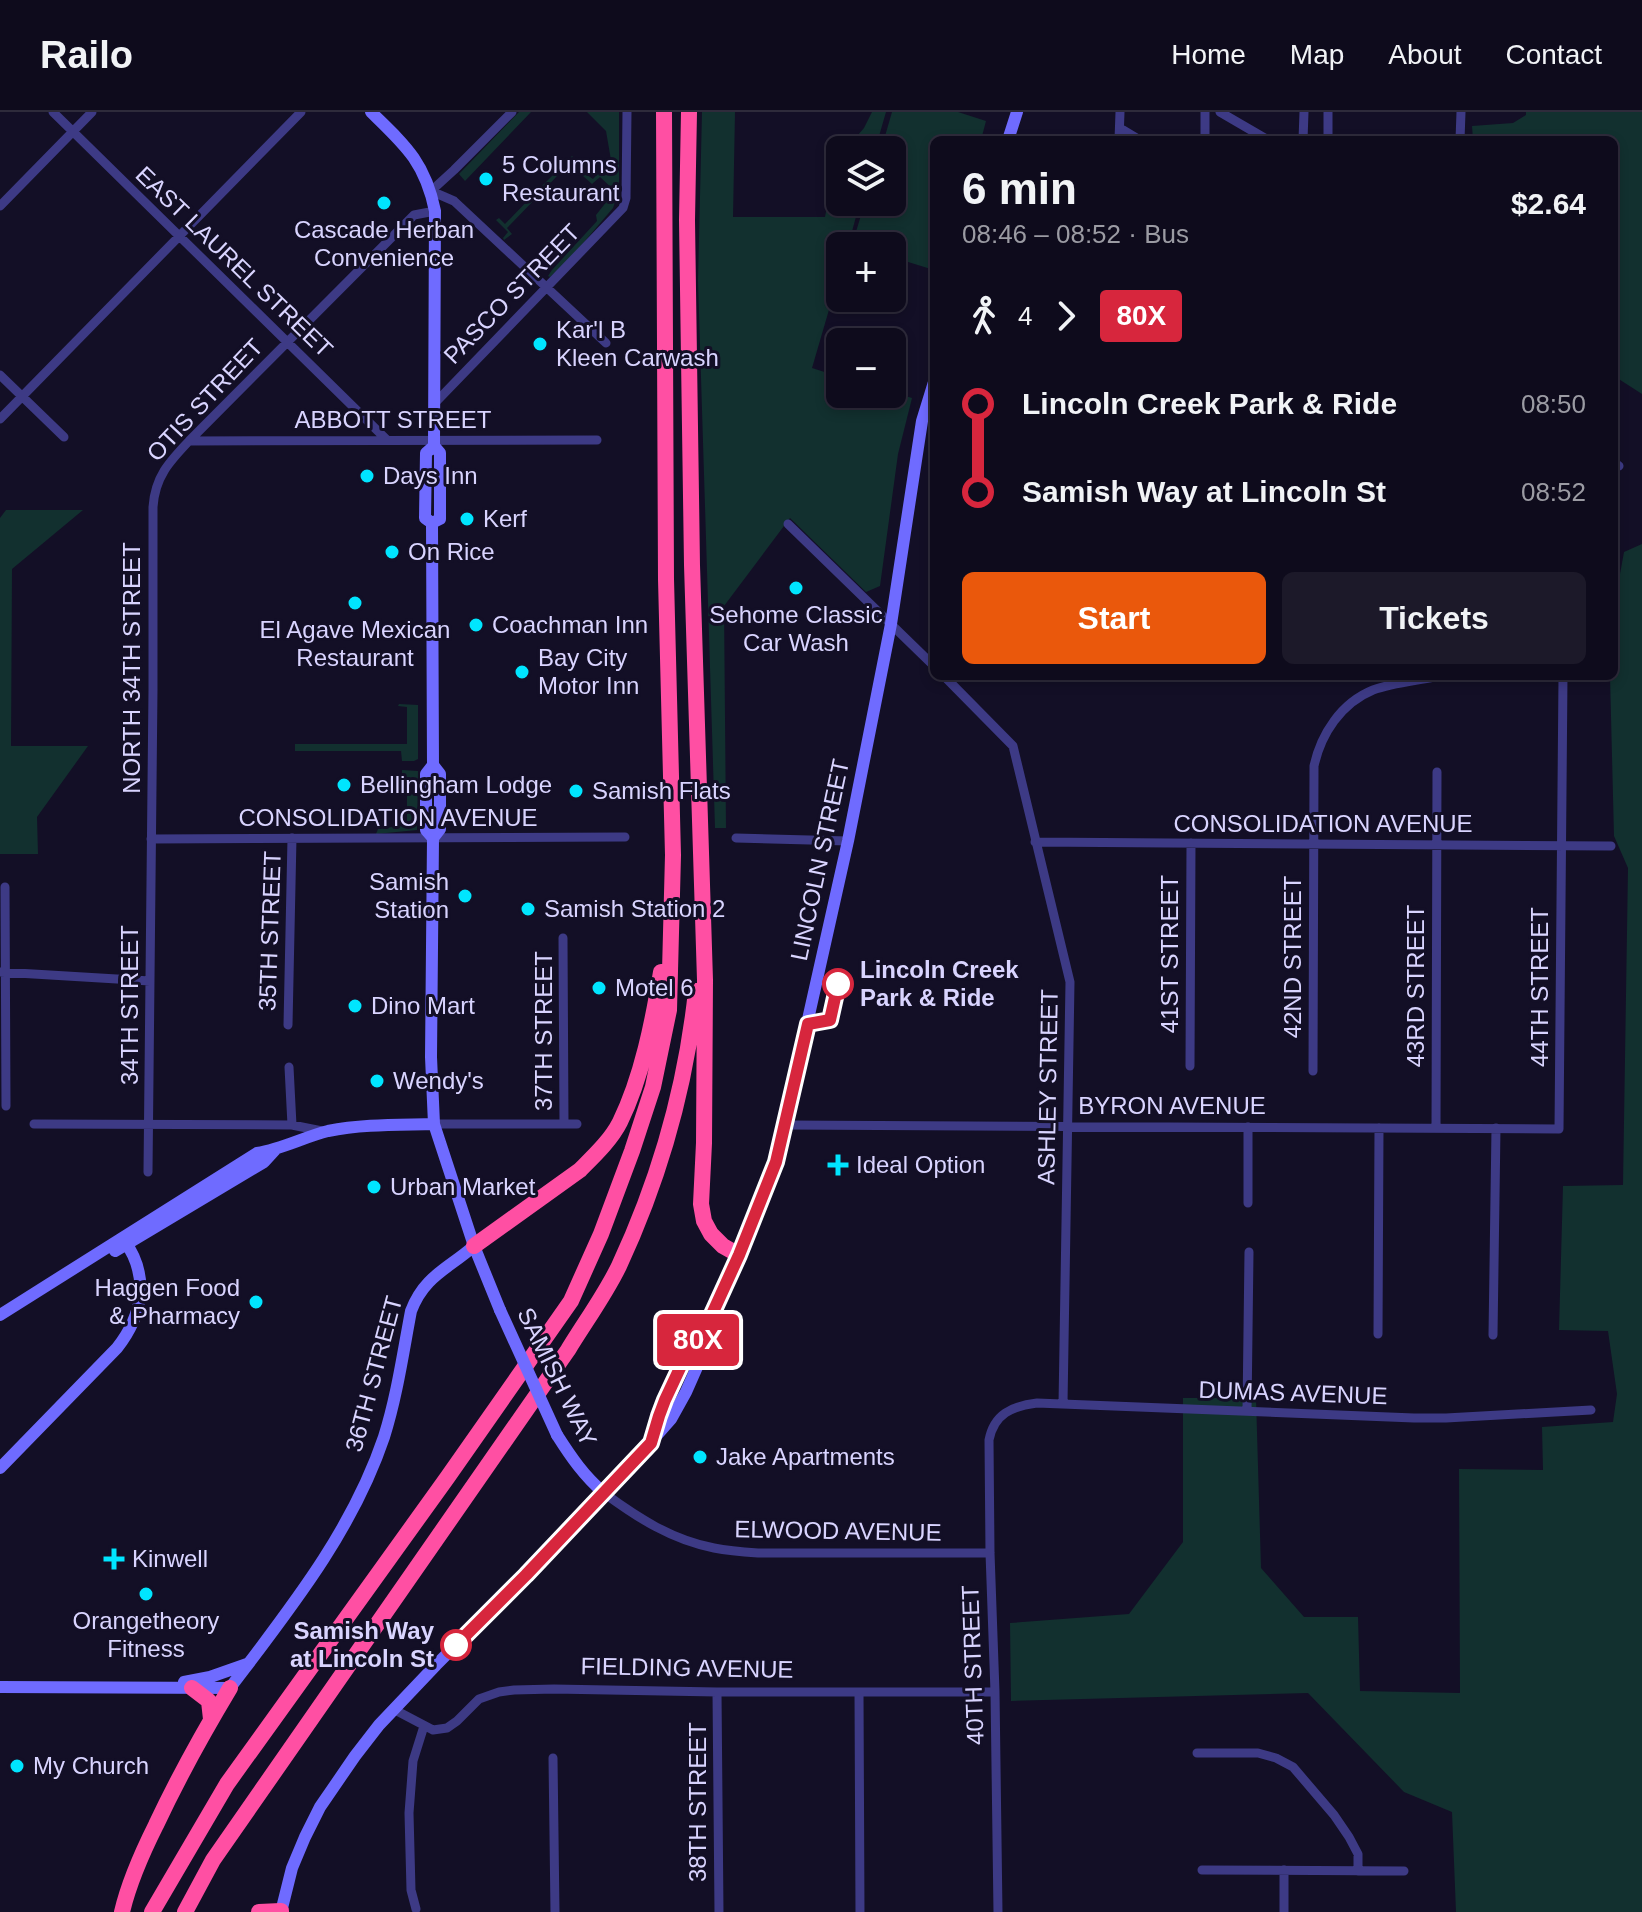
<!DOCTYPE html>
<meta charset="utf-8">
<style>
body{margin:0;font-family:Helvetica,sans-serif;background:#1c1929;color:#f1f3f6;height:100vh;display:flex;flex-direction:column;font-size:30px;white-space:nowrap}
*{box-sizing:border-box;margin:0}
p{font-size:26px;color:#9b9ba3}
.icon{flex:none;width:44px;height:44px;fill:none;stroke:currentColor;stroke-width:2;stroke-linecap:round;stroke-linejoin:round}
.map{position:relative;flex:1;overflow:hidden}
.sheet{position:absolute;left:930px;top:24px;width:688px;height:544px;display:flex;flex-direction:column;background:#0e0b1c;border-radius:12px;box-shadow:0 4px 12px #0003,0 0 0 2px #2e2b3b}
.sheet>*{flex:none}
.badge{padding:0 16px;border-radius:6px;font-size:28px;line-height:52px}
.controls{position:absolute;left:826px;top:24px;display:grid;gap:16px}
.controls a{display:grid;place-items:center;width:80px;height:80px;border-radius:12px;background:#0e0b1c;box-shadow:0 4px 12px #0003,0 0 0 2px #2e2b3b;font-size:40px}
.map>.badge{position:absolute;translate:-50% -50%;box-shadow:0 0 0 4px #fff}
.legs{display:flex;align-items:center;gap:12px;height:88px;padding:0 32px;font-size:26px}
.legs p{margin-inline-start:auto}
.headline{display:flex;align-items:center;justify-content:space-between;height:136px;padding:0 32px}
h1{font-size:44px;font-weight:800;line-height:60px}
.primary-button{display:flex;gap:16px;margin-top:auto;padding:16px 32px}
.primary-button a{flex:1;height:92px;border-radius:12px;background:#ea580c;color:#fff;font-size:32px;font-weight:800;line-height:92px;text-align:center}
.primary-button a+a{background:#1c1929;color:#f1f3f6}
ul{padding:0 32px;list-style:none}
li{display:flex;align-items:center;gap:28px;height:88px;font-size:30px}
li i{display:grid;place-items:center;width:12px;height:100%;margin:0 10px;background:currentColor}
li i::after{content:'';width:20px;height:20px;margin:-10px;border:6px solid;border-radius:50%;background:#0e0b1c}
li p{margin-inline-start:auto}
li:first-child i{background:linear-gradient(#0000 50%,currentColor 0)}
li:last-child i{background:linear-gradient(currentColor 50%,#0000 0)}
header{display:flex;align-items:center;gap:48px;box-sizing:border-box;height:112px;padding:0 40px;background:#0e0b1c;border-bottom:2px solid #2e2b3b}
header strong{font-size:38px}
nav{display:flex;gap:44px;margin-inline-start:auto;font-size:28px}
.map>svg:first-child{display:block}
.green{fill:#12302f}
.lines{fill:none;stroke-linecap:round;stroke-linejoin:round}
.street{stroke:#3d3a85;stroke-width:9}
.secondary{stroke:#6f6bff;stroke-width:12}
.highway{stroke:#ff4fa3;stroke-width:16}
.secondary-bridge{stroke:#6f6bff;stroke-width:12}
.line-1-casing{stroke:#fff;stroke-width:18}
.line-1{stroke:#d7263d;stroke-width:12}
.poi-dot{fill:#00e5ff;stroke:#130f26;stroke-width:3}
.stop-1-dot{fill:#fff;stroke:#d7263d;stroke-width:4}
.labels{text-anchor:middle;stroke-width:6;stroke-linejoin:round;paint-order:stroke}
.poi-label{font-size:24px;fill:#d9d4ff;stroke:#130f26;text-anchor:start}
.street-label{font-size:24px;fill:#d9d4ff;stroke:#130f26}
.stop-label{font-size:24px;font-weight:bold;fill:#d9d4ff;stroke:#130f26;text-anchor:start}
</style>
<header>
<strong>Railo</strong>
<nav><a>Home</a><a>Map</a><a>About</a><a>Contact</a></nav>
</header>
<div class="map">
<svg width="1642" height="1800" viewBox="0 0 1642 1800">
<rect width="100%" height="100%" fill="#130f26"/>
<path class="green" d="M 519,0 L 531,0 L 465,69 L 459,62 Z
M 587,0 L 619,0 L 619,78 L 613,96 L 573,143 L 550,165 L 548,164 L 552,158 L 597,109 L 596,103 L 615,79 L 600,65 L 592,72 L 583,64 L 584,61 L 593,67 L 611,48 L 606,19 Z
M 702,0 L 735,0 L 733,105 L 825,105 L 836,47 L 840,43 L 840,90 L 860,90 L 848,134 L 840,134 L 840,160 L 812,256 L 840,265 L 840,282 L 892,282 L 892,280 L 912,286 L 898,342 L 880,474 L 866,480 L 790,406 L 724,494 L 726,716 L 715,716 L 698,169 Z
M 872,0 L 886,0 L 875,38 L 845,38 L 864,16 Z
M 892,0 L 958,0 L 986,9 L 981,28 L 934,28 L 934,158 L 892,145 L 892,134 L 852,133 L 865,90 L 892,90 L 892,38 L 881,38 Z
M 1526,0 L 1642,0 L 1642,282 L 1614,264 L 1614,28 L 1473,28 L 1472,14 L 1513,11 L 1526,3 Z
M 572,44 L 574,46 L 540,82 L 545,88 L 543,90 L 537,85 L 507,116 L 512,122 L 504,128 L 503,126 L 508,120 L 496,108 L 499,106 L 505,112 L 533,83 L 527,77 L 530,75 L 536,80 Z
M 6,398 L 83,398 L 12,457 L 11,634 L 88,634 L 37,705 L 38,742 L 0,742 L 0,406 Z
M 1642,432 L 1642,1800 L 1456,1800 L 1452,1700 L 1404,1680 L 1308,1581 L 1011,1589 L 1010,1511 L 1129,1502 L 1183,1430 L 1183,1286 L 1256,1286 L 1261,1456 L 1304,1505 L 1358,1505 L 1360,1579 L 1460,1581 L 1459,1357 L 1543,1358 L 1542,1315 L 1613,1310 L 1617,1282 L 1608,1219 L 1559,1218 L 1563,1074 L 1623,1073 L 1628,756 L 1614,724 L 1610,564 L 1614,564 L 1614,495 L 1624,440 Z
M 399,592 L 418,593 L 418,647 L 414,649 L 402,649 L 401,639 L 295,639 L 295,632 L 407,632 L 407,595 L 398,594 Z
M 402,658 L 418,659 L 417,718 L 376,722 L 378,717 L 407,713 L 407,678 L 402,678 Z"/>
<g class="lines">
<path class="street" d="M 53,0 L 387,328
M 512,0 L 454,58 L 431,79 L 454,89 L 606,231
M 1220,0 L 1268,28
M 1120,16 L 1140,28
M 1119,28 L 1120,0
M 1205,28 L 1205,0
M 1303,28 L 1304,0
M 1328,28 L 1328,0
M 1460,28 L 1461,0
M 0,94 L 92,0
M 0,263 L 64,325
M 434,292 L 623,96 L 626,86 L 627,0
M 0,307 L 301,0
M 189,329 L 597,328
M 1614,350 L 1619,354
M 788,412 L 934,554
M 944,564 L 1013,634 L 1070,870 L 1063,1292
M 736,726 L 848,729
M 151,727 L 625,725
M 1035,730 L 1611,734
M 5,775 L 6,994
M 563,826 L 564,1012
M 0,860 L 150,869
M 288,913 L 292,726
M 1190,954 L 1191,731
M 289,955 L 292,1013
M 1313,959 L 1314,654 C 1321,622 1341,591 1373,578 C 1392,571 1414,569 1434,565
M 34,1012 L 292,1013 L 322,1019
M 434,1012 L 577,1012
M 785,1013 L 1559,1017 L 1563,564
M 1248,1015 L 1248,1091
M 1436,1016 L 1437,660
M 148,1060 L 153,577 L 153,395 C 155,365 169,350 189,329 L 414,103 L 435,99
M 1378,1222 L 1379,1016
M 1493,1223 L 1496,1016
M 1247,1299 L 1249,1140
M 604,1381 C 638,1406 672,1428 714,1436 C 729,1439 743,1440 758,1441 L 990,1441
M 717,1580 L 719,1800
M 859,1580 L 860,1800
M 395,1598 L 433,1618 L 447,1616 L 457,1609 L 479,1587 L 499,1580 L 514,1578 L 554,1577 L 717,1580 L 995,1580
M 1197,1641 L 1258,1641 L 1276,1646 L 1293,1655 L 1334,1703 L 1349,1725 L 1358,1742 L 1358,1759
M 553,1646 L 555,1800
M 1202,1758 L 1404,1759
M 1284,1758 L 1284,1800
M 416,1797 L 411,1778 L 409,1701 L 413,1649 L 424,1614
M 998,1800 L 995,1580 L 990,1441 L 989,1328 C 994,1302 1012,1294 1037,1291 L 1414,1306 L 1446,1306 L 1591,1298"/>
<path class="secondary" d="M 371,0 C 405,33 425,50 435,99 L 434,334 L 440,341 L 440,407 L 432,411
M 1008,28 L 1017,0
M 432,411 L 433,653 L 426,662 L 426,718 L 433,726
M 432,411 L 425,406 L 426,341 L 434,334
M 433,653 L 440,662 L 440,717 L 433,726
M 433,726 L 431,945 L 434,1012 L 474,1134 L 500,1198
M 115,1139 L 264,1050 L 275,1038
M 0,1203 L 257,1041 C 282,1037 304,1025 328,1019 C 363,1012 399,1013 434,1012
M 557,1323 C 571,1345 584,1364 604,1381
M 651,1331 L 659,1304 L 687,1241 L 703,1222 L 739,1143 L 776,1050 L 848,729 L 891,512 L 922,309 L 934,270
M 0,1356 L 117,1236 C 143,1203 150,1164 124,1128
M 184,1570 L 210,1565 L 247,1552
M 0,1575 L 230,1576 C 289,1498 352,1420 384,1325 C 397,1284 403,1241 411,1199 C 424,1164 448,1157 474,1134
M 281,1800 L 292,1756 L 305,1725 L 320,1695 L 355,1644 L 379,1613 L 436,1553 L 526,1463 L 634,1349 L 671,1307 L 686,1280 L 701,1246 L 703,1222"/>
<path class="highway" d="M 689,0 L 687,108 L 692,453 L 705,868 L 704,1031 L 701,1092 L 704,1109 L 711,1122 L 723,1134 L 739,1143
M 474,1134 L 580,1058 C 594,1044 611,1028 620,1010 C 642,965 653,909 661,860
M 192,1576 L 209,1589 L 211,1607
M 122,1800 C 129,1770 142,1741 156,1713 C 178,1666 203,1621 230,1576
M 152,1800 L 227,1672 L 447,1366 L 571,1189 L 601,1122 L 632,1039 L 653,975 L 669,898 L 673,743 L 666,467 L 664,0
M 185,1800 L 213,1748 L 568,1238 C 585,1210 605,1183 619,1154 C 659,1068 686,973 696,879
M 259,1800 L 281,1799"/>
<path class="secondary-bridge" d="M 500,1198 L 557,1323"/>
</g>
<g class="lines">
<g class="line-1-casing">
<path id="line-1" d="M 456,1533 L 526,1463 L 651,1331 L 659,1304 L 665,1288 L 687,1241 L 703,1222 L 739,1143 L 776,1050 L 808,912 L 830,908 L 838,872"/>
</g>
<use href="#line-1" class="line-1"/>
</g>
<g class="poi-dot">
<circle cx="486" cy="67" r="8"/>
<circle cx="384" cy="91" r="8"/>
<circle cx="540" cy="232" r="8"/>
<circle cx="367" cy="364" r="8"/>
<circle cx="467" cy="407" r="8"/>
<circle cx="392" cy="440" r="8"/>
<circle cx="796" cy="476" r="8"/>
<circle cx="355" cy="491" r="8"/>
<circle cx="476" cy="513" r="8"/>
<circle cx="522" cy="560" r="8"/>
<circle cx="344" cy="673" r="8"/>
<circle cx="576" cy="679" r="8"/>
<circle cx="465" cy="784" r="8"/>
<circle cx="528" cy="797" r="8"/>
<circle cx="599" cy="876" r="8"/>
<circle cx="355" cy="894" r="8"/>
<circle cx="377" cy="969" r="8"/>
<path d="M834 1041h8v8h8v8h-8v8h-8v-8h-8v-8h8z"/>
<circle cx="374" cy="1075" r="8"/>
<circle cx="256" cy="1190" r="8"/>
<circle cx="700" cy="1345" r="8"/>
<path d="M110 1435h8v8h8v8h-8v8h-8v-8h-8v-8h8z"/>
<circle cx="146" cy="1482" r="8"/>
<circle cx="17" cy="1654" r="8"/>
</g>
<g class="stop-1-dot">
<circle cx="838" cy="872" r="14"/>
<circle cx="456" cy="1533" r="14"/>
</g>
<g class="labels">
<g class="poi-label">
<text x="502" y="61">5 Columns<tspan x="502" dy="28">Restaurant</tspan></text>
<text x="384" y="126" text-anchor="middle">Cascade Herban<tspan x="384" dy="28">Convenience</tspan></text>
<text x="556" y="226">Kar'l B<tspan x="556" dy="28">Kleen Carwash</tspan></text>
<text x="383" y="372">Days Inn</text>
<text x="483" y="415">Kerf</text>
<text x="408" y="448">On Rice</text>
<text x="796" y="511" text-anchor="middle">Sehome Classic<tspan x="796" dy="28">Car Wash</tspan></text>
<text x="492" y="521">Coachman Inn</text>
<text x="355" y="526" text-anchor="middle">El Agave Mexican<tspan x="355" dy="28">Restaurant</tspan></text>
<text x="538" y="554">Bay City<tspan x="538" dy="28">Motor Inn</tspan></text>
<text x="360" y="681">Bellingham Lodge</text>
<text x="592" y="687">Samish Flats</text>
<text x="449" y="778" text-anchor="end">Samish<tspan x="449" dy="28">Station</tspan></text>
<text x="544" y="805">Samish Station 2</text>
<text x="615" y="884">Motel 6</text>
<text x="371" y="902">Dino Mart</text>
<text x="393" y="977">Wendy's</text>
<text x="856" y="1061">Ideal Option</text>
<text x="390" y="1083">Urban Market</text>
<text x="240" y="1184" text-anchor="end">Haggen Food<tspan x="240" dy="28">&amp; Pharmacy</tspan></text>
<text x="716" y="1353">Jake Apartments</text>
<text x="132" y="1455">Kinwell</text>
<text x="146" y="1517" text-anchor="middle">Orangetheory<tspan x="146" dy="28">Fitness</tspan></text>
<text x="33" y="1662">My Church</text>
</g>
<g class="street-label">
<text transform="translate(234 150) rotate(44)" y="8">EAST LAUREL STREET</text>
<text transform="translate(512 182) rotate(-46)" y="8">PASCO STREET</text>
<text transform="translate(205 288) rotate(-47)" y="8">OTIS STREET</text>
<text x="393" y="316">ABBOTT STREET</text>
<text transform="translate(132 556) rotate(-90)" y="8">NORTH 34TH STREET</text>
<text x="388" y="714">CONSOLIDATION AVENUE</text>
<text x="1323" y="720">CONSOLIDATION AVENUE</text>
<text transform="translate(820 748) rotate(-78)" y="8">LINCOLN STREET</text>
<text transform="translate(270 819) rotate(-88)" y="8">35TH STREET</text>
<text transform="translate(1170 842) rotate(-90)" y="8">41ST STREET</text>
<text transform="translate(1293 845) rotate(-90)" y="8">42ND STREET</text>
<text transform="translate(1416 874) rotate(-90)" y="8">43RD STREET</text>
<text transform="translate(1540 875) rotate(-90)" y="8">44TH STREET</text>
<text transform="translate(130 893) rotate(-90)" y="8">34TH STREET</text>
<text transform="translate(544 919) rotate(-90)" y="8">37TH STREET</text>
<text transform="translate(1048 975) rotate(-89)" y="8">ASHLEY STREET</text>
<text x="1172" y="1002">BYRON AVENUE</text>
<text transform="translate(374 1262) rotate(-75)" y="8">36TH STREET</text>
<text transform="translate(557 1265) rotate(64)" y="8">SAMISH WAY</text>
<text transform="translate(1293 1281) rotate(2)" y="8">DUMAS AVENUE</text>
<text transform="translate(838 1419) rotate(1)" y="8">ELWOOD AVENUE</text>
<text transform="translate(973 1553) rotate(-92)" y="8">40TH STREET</text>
<text transform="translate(687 1556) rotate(1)" y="8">FIELDING AVENUE</text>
<text transform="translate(698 1690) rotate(-90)" y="8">38TH STREET</text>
</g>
<g class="stop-label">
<text x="860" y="866">Lincoln Creek<tspan x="860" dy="28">Park &amp; Ride</tspan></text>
<text x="434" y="1527" text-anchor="end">Samish Way<tspan x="434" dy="28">at Lincoln St</tspan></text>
</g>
</g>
</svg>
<div class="controls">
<a><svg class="icon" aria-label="layers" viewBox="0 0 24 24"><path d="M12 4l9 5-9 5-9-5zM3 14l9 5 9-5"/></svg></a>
<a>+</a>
<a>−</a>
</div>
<b class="badge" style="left:698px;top:1228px;background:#d7263d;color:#fff">80X</b>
<section class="sheet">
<div class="headline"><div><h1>6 min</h1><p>08:46 – 08:52 · Bus</p></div><b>$2.64</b></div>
<div class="legs"><svg class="icon" aria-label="walk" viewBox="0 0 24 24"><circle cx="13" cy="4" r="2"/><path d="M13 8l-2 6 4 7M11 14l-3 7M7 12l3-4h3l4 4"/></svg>4<svg class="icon" aria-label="forward" viewBox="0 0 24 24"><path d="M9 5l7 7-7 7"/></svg><b class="badge" style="background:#d7263d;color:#fff">80X</b></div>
<ul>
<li><i style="color:#d7263d"></i><b>Lincoln Creek Park &amp; Ride</b><p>08:50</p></li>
<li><i style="color:#d7263d"></i><b>Samish Way at Lincoln St</b><p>08:52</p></li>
</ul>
<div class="primary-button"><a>Start</a><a>Tickets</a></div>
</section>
</div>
